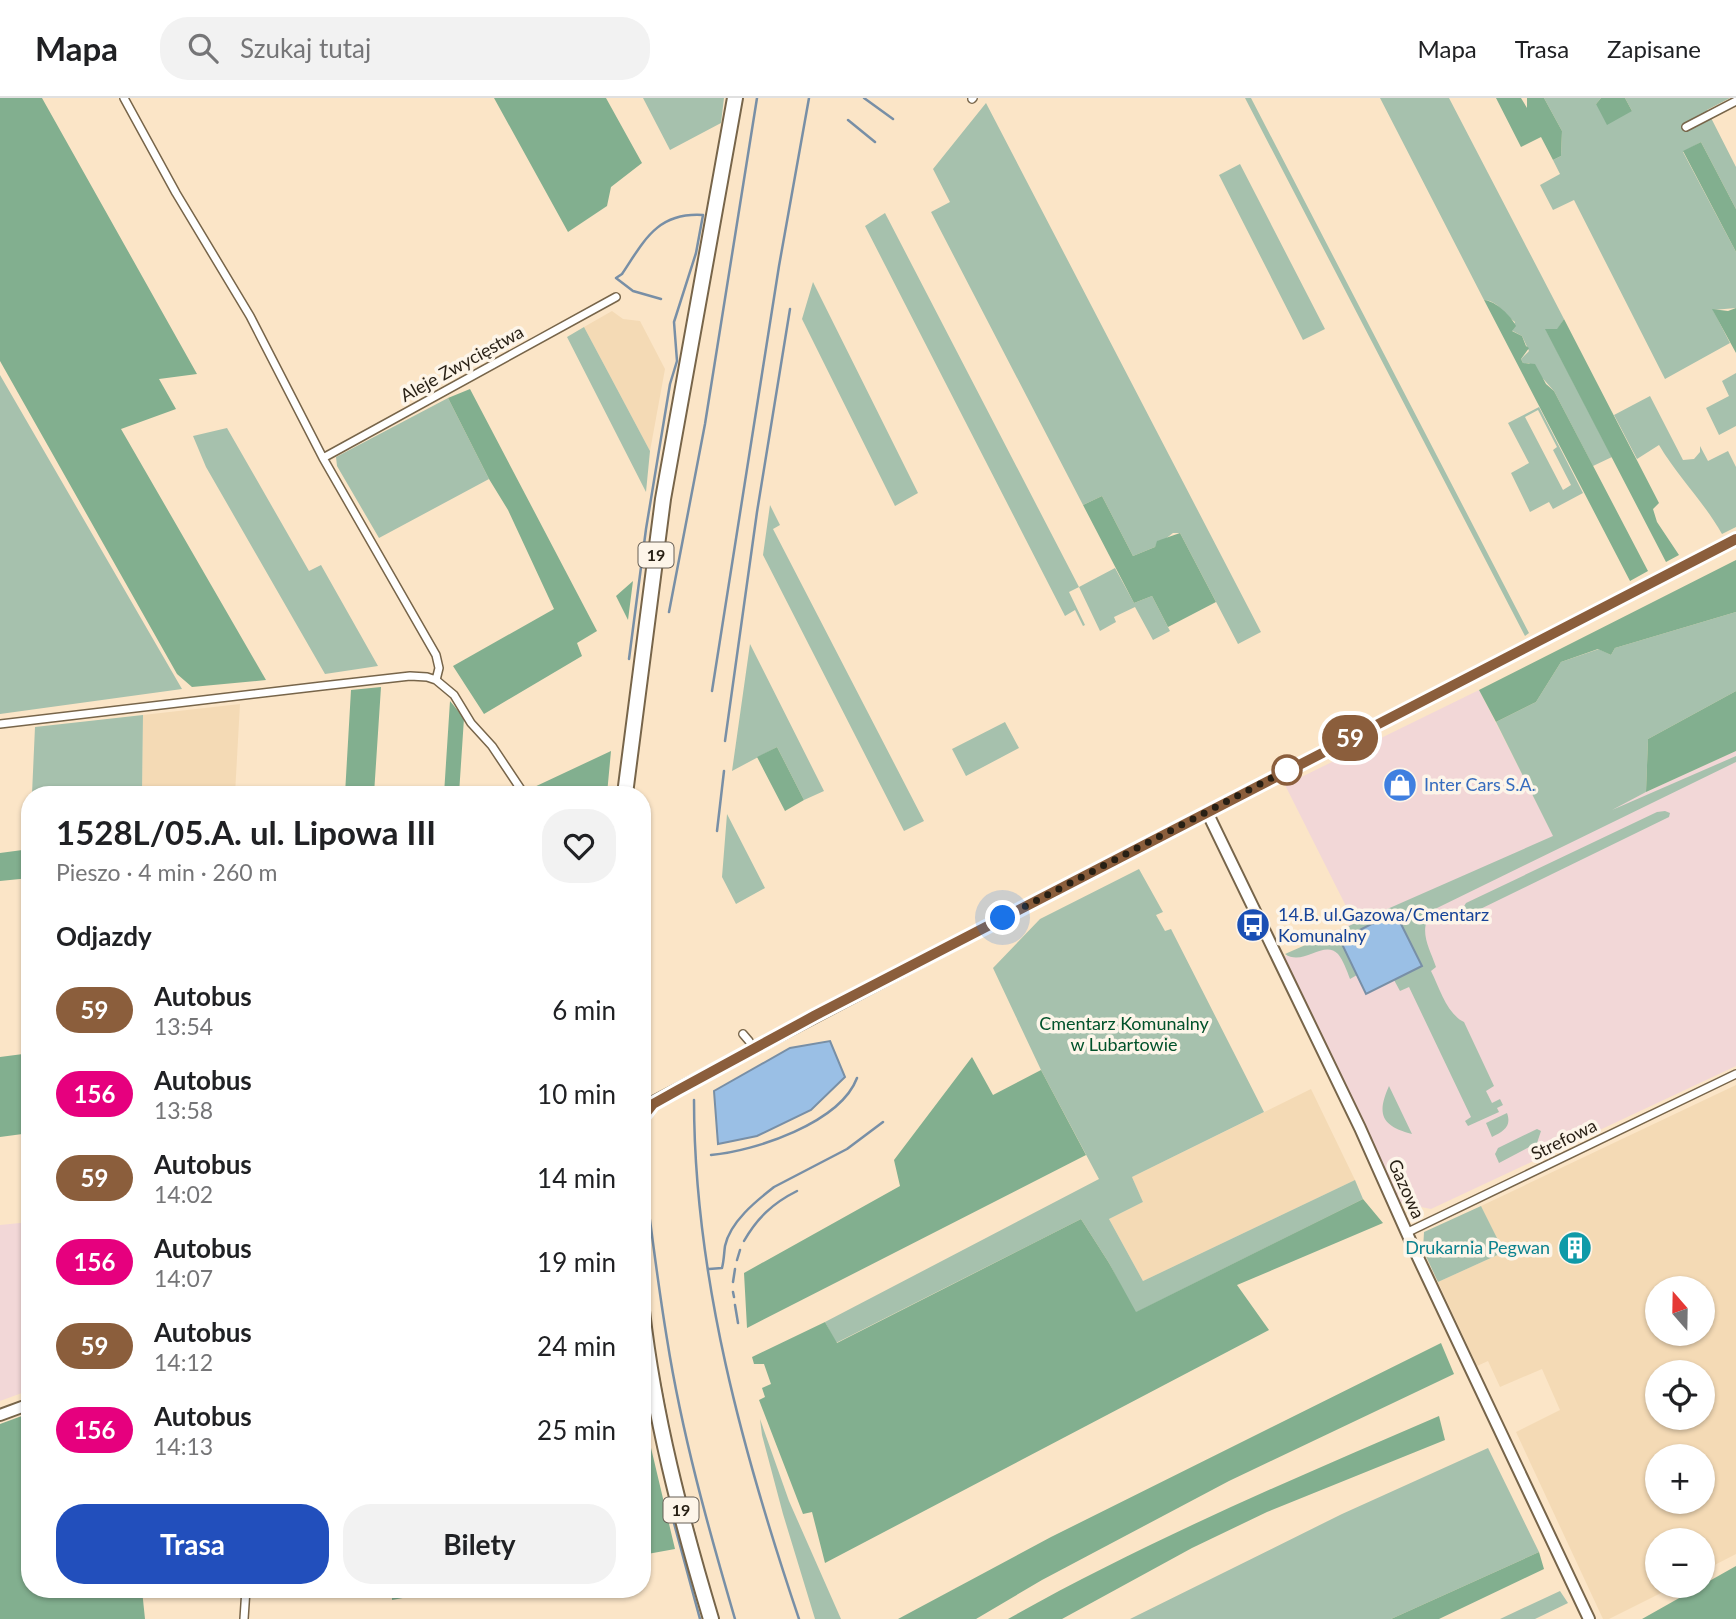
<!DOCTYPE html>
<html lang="pl">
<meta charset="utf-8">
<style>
body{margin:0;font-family:Lato,sans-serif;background:#f2f2f2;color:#202124;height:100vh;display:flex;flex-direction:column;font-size:26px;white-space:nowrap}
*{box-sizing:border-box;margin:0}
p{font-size:23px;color:#757577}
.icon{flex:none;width:38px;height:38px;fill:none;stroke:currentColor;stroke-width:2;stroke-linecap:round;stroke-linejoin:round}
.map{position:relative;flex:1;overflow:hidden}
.panel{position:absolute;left:21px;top:688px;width:630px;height:812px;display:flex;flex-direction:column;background:#fff;border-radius:28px;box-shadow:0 2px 5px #0004}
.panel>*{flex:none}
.badge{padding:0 14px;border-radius:23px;font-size:24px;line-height:46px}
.needle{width:46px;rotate:340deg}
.buttons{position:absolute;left:1645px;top:1178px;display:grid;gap:14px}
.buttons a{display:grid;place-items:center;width:70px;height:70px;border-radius:50%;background:#fff;box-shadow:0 2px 5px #0004;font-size:35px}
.you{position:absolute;width:35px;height:35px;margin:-18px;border:5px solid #fff;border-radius:50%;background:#1a73e8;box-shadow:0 0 0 10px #1a73e833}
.map>.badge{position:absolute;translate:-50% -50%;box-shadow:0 0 0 4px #fff}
h2{padding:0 35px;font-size:26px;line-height:63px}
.round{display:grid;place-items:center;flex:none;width:74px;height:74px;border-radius:28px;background:#f2f2f2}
.head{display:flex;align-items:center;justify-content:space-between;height:119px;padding:0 35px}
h1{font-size:33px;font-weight:700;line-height:52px}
.cta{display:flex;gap:14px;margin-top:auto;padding:14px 35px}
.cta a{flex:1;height:80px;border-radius:28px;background:#224fbc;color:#fff;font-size:28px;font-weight:700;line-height:80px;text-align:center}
.cta a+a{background:#f2f2f2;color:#202124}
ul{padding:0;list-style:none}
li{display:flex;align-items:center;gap:21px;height:84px;padding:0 35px}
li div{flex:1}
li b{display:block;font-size:26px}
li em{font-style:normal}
li .badge{min-width:77px;font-weight:700;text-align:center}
header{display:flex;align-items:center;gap:42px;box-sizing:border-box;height:98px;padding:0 35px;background:#fff;border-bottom:2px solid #e0e0e0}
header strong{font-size:33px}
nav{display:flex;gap:38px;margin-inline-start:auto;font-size:24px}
.search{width:490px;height:63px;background:#f2f2f2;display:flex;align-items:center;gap:18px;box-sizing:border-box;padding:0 24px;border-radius:28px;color:#757577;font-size:26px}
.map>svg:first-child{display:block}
.commercial{fill:#f2d7d7}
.built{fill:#f4dab5;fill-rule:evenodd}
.green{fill:#a6c1ad;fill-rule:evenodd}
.forest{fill:#82af8f}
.water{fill:#9abfe5;stroke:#788fa6;stroke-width:2}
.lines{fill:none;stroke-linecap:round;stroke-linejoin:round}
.stream{stroke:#788fa6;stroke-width:2.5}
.street-casing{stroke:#77654a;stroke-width:10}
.secondary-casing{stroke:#77654a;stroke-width:14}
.highway-casing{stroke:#77654a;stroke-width:18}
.street{stroke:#fff;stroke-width:7}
.secondary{stroke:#fff;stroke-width:10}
.highway{stroke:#fff;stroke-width:14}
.line-casing{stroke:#fff;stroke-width:16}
.line{stroke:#8b5e3c;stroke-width:10}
.walk{stroke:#271f14;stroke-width:7;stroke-dasharray:0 12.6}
.stop-dot{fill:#fff;stroke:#8b5e3c;stroke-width:3.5}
.labels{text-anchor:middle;stroke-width:7;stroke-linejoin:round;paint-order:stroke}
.shield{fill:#fdf5e9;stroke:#675f54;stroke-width:2}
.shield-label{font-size:16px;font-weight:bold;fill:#271f14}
.street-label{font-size:18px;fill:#271f14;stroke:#fdf5e9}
.shop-label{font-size:18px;fill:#366cbe;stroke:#fdf5e9;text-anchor:start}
.transit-label{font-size:18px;fill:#164399;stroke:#fdf5e9;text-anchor:start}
.park-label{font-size:18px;fill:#01522a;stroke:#fdf5e9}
.culture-label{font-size:18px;fill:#0d838f;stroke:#fdf5e9;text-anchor:end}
</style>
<header>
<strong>Mapa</strong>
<div class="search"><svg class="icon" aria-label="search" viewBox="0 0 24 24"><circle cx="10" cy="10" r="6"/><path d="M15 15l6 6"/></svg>Szukaj tutaj</div>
<nav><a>Mapa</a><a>Trasa</a><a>Zapisane</a></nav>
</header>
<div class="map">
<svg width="1736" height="1521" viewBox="0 0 1736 1521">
<rect width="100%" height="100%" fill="#fbe5c7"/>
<path class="commercial" d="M 1479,592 L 1555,740 L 1646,694 L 1736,653 L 1736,968 L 1431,1111 L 1401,1105 L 1284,859 L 1354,824 L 1285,687 Z
M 30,1124 L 30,1292 L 0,1303 L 0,1127 Z"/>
<path class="built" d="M 612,213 L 623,221 L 640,223 L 665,271 L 650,353 L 584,229 Z
M 240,606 L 235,696 L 142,696 L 143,617 Z
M 1736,987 L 1736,1456 L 1703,1473 L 1703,1442 L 1657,1442 L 1657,1488 L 1675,1488 L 1609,1521 L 1603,1521 L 1516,1334 L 1560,1312 L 1542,1271 L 1500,1289 L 1488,1263 L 1477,1268 L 1438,1184 L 1504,1154 L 1481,1108 ZM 1657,1190 L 1703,1190 L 1703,1236 L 1657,1236 ZM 1657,1274 L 1703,1274 L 1703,1320 L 1657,1320 ZM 1657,1358 L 1703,1358 L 1703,1404 L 1657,1404 Z
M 1311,991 L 1355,1082 L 1143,1183 L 1109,1121 L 1143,1104 L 1132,1079 Z"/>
<path class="green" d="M 643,0 L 724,0 L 721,25 L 670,52 Z
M 1245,0 L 1251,0 L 1529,535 L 1525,538 Z
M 1380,0 L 1449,0 L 1564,221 L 1557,232 L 1546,232 L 1612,359 L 1593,368 L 1554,293 L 1529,265 L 1523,265 L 1521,261 L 1529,253 L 1522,238 L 1511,232 L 1515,224 C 1505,217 1497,202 1484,202 Z
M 1544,0 L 1601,0 L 1596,6 L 1632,13 L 1625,0 L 1730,0 L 1707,12 L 1736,69 L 1736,111 L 1701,44 L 1683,54 L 1736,154 L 1736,210 L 1713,212 L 1730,245 L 1665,281 L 1574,102 L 1553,112 L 1540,87 L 1560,76 L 1553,62 L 1561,58 L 1562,33 Z
M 986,5 L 1261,534 L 1238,546 L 1180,435 L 1173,435 L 1164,442 L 1158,443 L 1155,449 L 1133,458 L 1102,398 L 1083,407 L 931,114 L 950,104 L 933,71 Z
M 1240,66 L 1325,231 L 1303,242 L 1219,77 Z
M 885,115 L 1079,489 L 1115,470 L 1134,505 L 1152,498 L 1170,533 L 1153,542 L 1135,509 L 1114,519 L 1116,524 L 1100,533 L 1079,489 L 1069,494 L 1085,527 L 1083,528 L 1075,512 L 1065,518 L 865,128 Z
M 813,184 L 918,395 L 895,408 L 802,221 Z
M 584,229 L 650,353 L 646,394 L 567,239 Z
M 1736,275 L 1736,328 L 1719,337 L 1706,310 L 1729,298 L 1722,283 Z
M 0,277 L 182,591 L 0,616 Z
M 1650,298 L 1683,362 L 1694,361 L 1700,354 L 1700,348 L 1708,363 L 1728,353 L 1736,369 L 1736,429 L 1722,436 C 1704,404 1678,379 1659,347 L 1637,361 L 1614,317 Z
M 448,300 L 489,381 L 379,440 L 337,368 L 336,359 Z
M 1539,309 L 1583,395 L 1553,411 L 1549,404 L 1530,414 L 1511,375 L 1529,365 L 1508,325 ZM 1538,312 L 1557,349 L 1553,352 L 1571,387 L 1563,392 L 1525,319 Z
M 227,330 L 309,473 L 321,467 L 378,568 L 325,576 L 206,369 L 193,338 Z
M 770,407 L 780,427 L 773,431 L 924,723 L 904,733 L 763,457 Z
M 1736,514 L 1736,593 L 1648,641 L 1646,694 L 1612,712 L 1736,658 L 1736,664 L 1435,811 C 1416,830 1429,848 1436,869 L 1431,873 C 1440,891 1447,916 1464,924 L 1494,988 L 1486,993 L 1492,1005 L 1500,1001 L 1503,1007 L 1497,1010 L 1499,1014 L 1468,1028 L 1465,1023 L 1471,1019 L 1409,889 L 1400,893 L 1394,882 L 1422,868 L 1340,842 L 1357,877 L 1350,881 C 1347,873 1343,862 1338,856 C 1324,841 1303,869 1285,856 L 1553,738 L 1496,624 L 1536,604 L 1561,564 L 1599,551 L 1611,557 L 1615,550 Z
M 750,546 L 824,693 L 804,702 L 777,649 L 732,673 Z
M 143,617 L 142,696 L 32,696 L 35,629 Z
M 1005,624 L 1019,650 L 966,678 L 952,651 Z
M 1665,713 L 1670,715 L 1669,719 L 1466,818 L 1460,815 L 1466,805 L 1657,714 Z
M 727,716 L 765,790 L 736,806 L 722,779 Z
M 1139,771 L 1163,814 L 1156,817 L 1165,833 L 1171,831 L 1264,1014 L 1132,1079 L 1143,1104 L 1109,1121 L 1143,1183 L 1355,1082 L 1363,1101 L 1135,1215 L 1109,1165 L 1081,1121 L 836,1245 L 825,1224 L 1099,1081 L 1041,972 L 993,870 L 1040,821 Z
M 1389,988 L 1412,1036 C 1382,1028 1376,1017 1389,988 Z
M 1507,1015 C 1512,1029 1503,1033 1492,1039 L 1486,1025 Z
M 1537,1031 L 1541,1033 L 1537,1045 L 1499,1065 L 1495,1056 L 1498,1050 Z
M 1481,1108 L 1504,1154 L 1438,1184 L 1423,1152 L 1424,1134 Z
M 760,1321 L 789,1403 L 841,1521 L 815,1521 L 783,1416 L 762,1337 Z
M 1488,1350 L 1539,1454 L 1391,1521 L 1130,1521 L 1342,1416 Z
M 1560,1493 L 1568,1505 L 1535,1521 L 1500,1521 Z"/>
<path class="forest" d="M 0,0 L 42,0 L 197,276 L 159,281 L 176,311 L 121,331 L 266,582 L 192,589 L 177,576 L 0,263 Z
M 494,0 L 606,0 L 642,65 L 611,89 L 607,108 L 568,134 Z
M 1496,0 L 1521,0 L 1527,10 L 1527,0 L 1544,0 L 1562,33 L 1561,58 L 1553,62 L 1541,39 L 1521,49 Z
M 1601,0 L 1625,0 L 1632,13 L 1607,27 L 1596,6 Z
M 1701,44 L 1736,111 L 1736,154 L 1683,53 Z
M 1484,202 C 1496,203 1511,218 1516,228 L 1512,233 L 1522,238 L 1526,248 L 1529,250 L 1521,261 L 1523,265 L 1535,266 L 1546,286 L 1554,293 L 1648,473 L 1630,483 Z
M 1736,210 L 1736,255 L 1712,211 L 1728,213 Z
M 1564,221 L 1659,405 L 1653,411 L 1657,424 L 1679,457 L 1666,464 L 1545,231 L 1557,231 Z
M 470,291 L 597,533 L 577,545 L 582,558 L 484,616 L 453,568 L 554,511 L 508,412 L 489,381 L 448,300 Z
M 1102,398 L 1133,458 L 1155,449 L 1157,443 L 1180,435 L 1216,504 L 1168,529 L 1152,498 L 1134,505 L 1083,407 Z
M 1736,462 L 1736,514 L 1615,550 L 1611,557 L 1598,551 L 1561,564 L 1536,604 L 1496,624 L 1479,592 Z
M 633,483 L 628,522 L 616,498 Z
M 381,589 L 374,696 L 345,696 L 351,592 Z
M 1736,593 L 1736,653 L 1646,694 L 1648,641 Z
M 450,603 L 464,620 L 459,696 L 444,696 Z
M 777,649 L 804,702 L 785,713 L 757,659 Z
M 611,653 L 607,696 L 534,696 L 530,691 Z
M 30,751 L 30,780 L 0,783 L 0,755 Z
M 23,956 L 28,991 L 30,991 L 30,1035 L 0,1039 L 0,959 Z
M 972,959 L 993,997 L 1041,972 L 1086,1057 L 747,1230 L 744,1175 L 900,1088 L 894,1062 Z
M 1363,1101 L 1383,1125 L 1237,1187 L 1269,1232 L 825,1465 L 812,1414 L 803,1416 L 759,1302 L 765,1299 L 762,1290 L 771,1286 L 764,1266 L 754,1266 L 752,1259 L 825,1224 L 837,1245 L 1081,1121 L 1109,1165 L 1136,1214 Z
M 1441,1245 L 1454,1276 L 1229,1383 L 1042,1482 L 976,1521 L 898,1521 L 1051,1439 Z
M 642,1312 L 675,1451 L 642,1457 Z
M 30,1315 L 30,1491 L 144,1491 L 142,1492 L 145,1521 L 0,1521 L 0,1326 Z
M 1439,1318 L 1445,1342 L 1267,1414 L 1192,1450 L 1062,1521 L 1008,1521 C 1146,1443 1293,1381 1439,1318 Z
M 1539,1454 L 1544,1471 L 1439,1521 L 1391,1521 Z
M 1736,1468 L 1736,1521 L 1642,1521 Z
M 392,1491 L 451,1491 L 392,1502 Z"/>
<path class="water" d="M 1395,814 L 1422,868 L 1366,896 L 1340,842 Z
M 830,943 L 845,979 L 811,1012 L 757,1038 L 718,1046 L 714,993 L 790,950 Z"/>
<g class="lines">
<path class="stream" d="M 864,0 L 893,21
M 848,22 L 875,44
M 669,514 L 705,326 L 757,0
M 629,561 L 646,431 L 670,286 L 677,263 L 674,224 L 696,155 L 703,117 C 657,114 644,143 622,176 L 616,180 L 633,193 L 661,201
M 712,593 L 779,168 L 809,0
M 725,643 L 757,414 L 790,211
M 717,733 L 724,673
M 694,1002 C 694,1179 743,1355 799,1521
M 711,1057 C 755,1053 840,1025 857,980
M 642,1061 C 650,1121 657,1181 667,1241 C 682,1336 708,1429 735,1521
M 642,1143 L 650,1221
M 744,1143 C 757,1120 773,1105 797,1093
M 737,1162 L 740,1152
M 709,1171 L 722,1170 C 724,1162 724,1155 725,1148 C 730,1124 756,1103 774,1089 L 847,1051 L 883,1024
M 733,1184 L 735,1171
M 733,1194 L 734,1199
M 735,1207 L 738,1225
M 642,1279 L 645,1294
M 659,1280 L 672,1349
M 675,1362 L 705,1477
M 668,1403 L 700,1521"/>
<g class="street-casing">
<path id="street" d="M 124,0 L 176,95 L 250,218 L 323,360 L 436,557 L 439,570 L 436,582
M 972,1 L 973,0
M 1686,29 L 1736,3
M 323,360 L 616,199
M 0,626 L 322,588 L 410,578 L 427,579 L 436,582 L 454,597 L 471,625 L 492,648 L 524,696
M 743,936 L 749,943
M 1406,1135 L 1736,976
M 244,1521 L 246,1491"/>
</g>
<g class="secondary-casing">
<path id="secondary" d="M 1207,714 L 1360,1030 L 1414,1151 L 1589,1521
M 642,1010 L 1003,820 L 1736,441
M 0,1317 L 30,1306"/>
</g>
<g class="highway-casing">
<path id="highway" d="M 625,696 L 663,401 L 735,0
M 642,1213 C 654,1318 681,1421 711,1521"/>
</g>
<use href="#street" class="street"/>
<use href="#secondary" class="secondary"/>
<use href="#highway" class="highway"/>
</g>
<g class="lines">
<g class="line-casing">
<path id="line" d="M 642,1020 L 653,1006 L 678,992 L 814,918 L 1736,441"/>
</g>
<use href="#line" class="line"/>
<path class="walk" d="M 1003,820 L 1287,672"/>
</g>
<defs>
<g id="shop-disc" transform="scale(1.75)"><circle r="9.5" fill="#3f7fe0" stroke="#fdf5e9"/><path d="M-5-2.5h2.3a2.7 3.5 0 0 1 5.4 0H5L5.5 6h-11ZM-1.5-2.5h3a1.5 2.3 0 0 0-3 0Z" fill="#fff"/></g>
<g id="bus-disc" transform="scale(1.75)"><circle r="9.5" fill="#1a4fb4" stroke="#fdf5e9"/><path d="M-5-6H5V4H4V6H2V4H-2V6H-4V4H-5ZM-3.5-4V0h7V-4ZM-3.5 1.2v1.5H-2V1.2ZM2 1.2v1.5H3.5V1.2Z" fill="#fff"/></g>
<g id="building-disc" transform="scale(1.75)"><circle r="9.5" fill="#0f9aa8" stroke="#fdf5e9"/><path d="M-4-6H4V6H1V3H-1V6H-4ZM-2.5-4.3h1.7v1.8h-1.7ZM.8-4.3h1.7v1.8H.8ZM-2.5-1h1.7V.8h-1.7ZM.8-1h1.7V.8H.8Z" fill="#fff"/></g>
</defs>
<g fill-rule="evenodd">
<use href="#shop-disc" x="1400" y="687"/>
<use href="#bus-disc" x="1253" y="827"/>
<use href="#building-disc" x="1575" y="1150"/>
</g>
<circle class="stop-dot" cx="1287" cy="672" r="14"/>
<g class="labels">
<g class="shield">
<rect x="638.5" y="444.5" width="35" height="25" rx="5"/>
<rect x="663.5" y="1399.5" width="35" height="25" rx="5"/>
</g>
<g class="shield-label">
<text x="656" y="463">19</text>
<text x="681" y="1418">19</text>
</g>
<g class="street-label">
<text transform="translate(462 266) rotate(-29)" y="6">Aleje Zwycięstwa</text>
<text transform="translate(1564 1042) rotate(-26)" y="6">Strefowa</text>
<text transform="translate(1406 1091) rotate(66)" y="6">Gazowa</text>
</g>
<g class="shop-label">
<text x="1424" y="693">Inter Cars S.A.</text>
</g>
<g class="transit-label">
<text x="1278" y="823">14.B. ul.Gazowa/Cmentarz<tspan x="1278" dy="21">Komunalny</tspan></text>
</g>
<g class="park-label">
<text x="1124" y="932">Cmentarz Komunalny<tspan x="1124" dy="21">w Lubartowie</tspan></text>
</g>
<g class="culture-label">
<text x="1550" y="1156">Drukarnia Pegwan</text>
</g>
</g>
</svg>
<div class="buttons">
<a><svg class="needle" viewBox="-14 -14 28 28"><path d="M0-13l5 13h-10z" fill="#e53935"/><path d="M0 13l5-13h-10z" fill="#757577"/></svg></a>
<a><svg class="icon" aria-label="locate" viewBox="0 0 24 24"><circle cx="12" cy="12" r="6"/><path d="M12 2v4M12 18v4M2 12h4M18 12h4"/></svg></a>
<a>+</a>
<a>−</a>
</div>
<div class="you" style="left:1003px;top:820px"></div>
<b class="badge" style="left:1350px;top:640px;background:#8b5e3c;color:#fff">59</b>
<section class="panel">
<div class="head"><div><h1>1528L/05.A. ul. Lipowa III</h1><p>Pieszo · 4 min · 260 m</p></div><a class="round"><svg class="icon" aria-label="heart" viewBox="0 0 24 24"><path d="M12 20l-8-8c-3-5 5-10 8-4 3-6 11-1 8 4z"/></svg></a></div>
<h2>Odjazdy</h2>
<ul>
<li><span class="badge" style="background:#8b5e3c;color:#fff">59</span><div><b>Autobus</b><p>13:54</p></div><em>6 min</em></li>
<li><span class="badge" style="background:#e6007e;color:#fff">156</span><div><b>Autobus</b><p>13:58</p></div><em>10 min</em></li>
<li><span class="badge" style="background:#8b5e3c;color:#fff">59</span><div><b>Autobus</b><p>14:02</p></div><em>14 min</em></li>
<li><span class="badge" style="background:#e6007e;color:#fff">156</span><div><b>Autobus</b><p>14:07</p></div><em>19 min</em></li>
<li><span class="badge" style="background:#8b5e3c;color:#fff">59</span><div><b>Autobus</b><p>14:12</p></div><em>24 min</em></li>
<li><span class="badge" style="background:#e6007e;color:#fff">156</span><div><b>Autobus</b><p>14:13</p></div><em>25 min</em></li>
</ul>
<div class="cta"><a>Trasa</a><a>Bilety</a></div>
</section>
</div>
